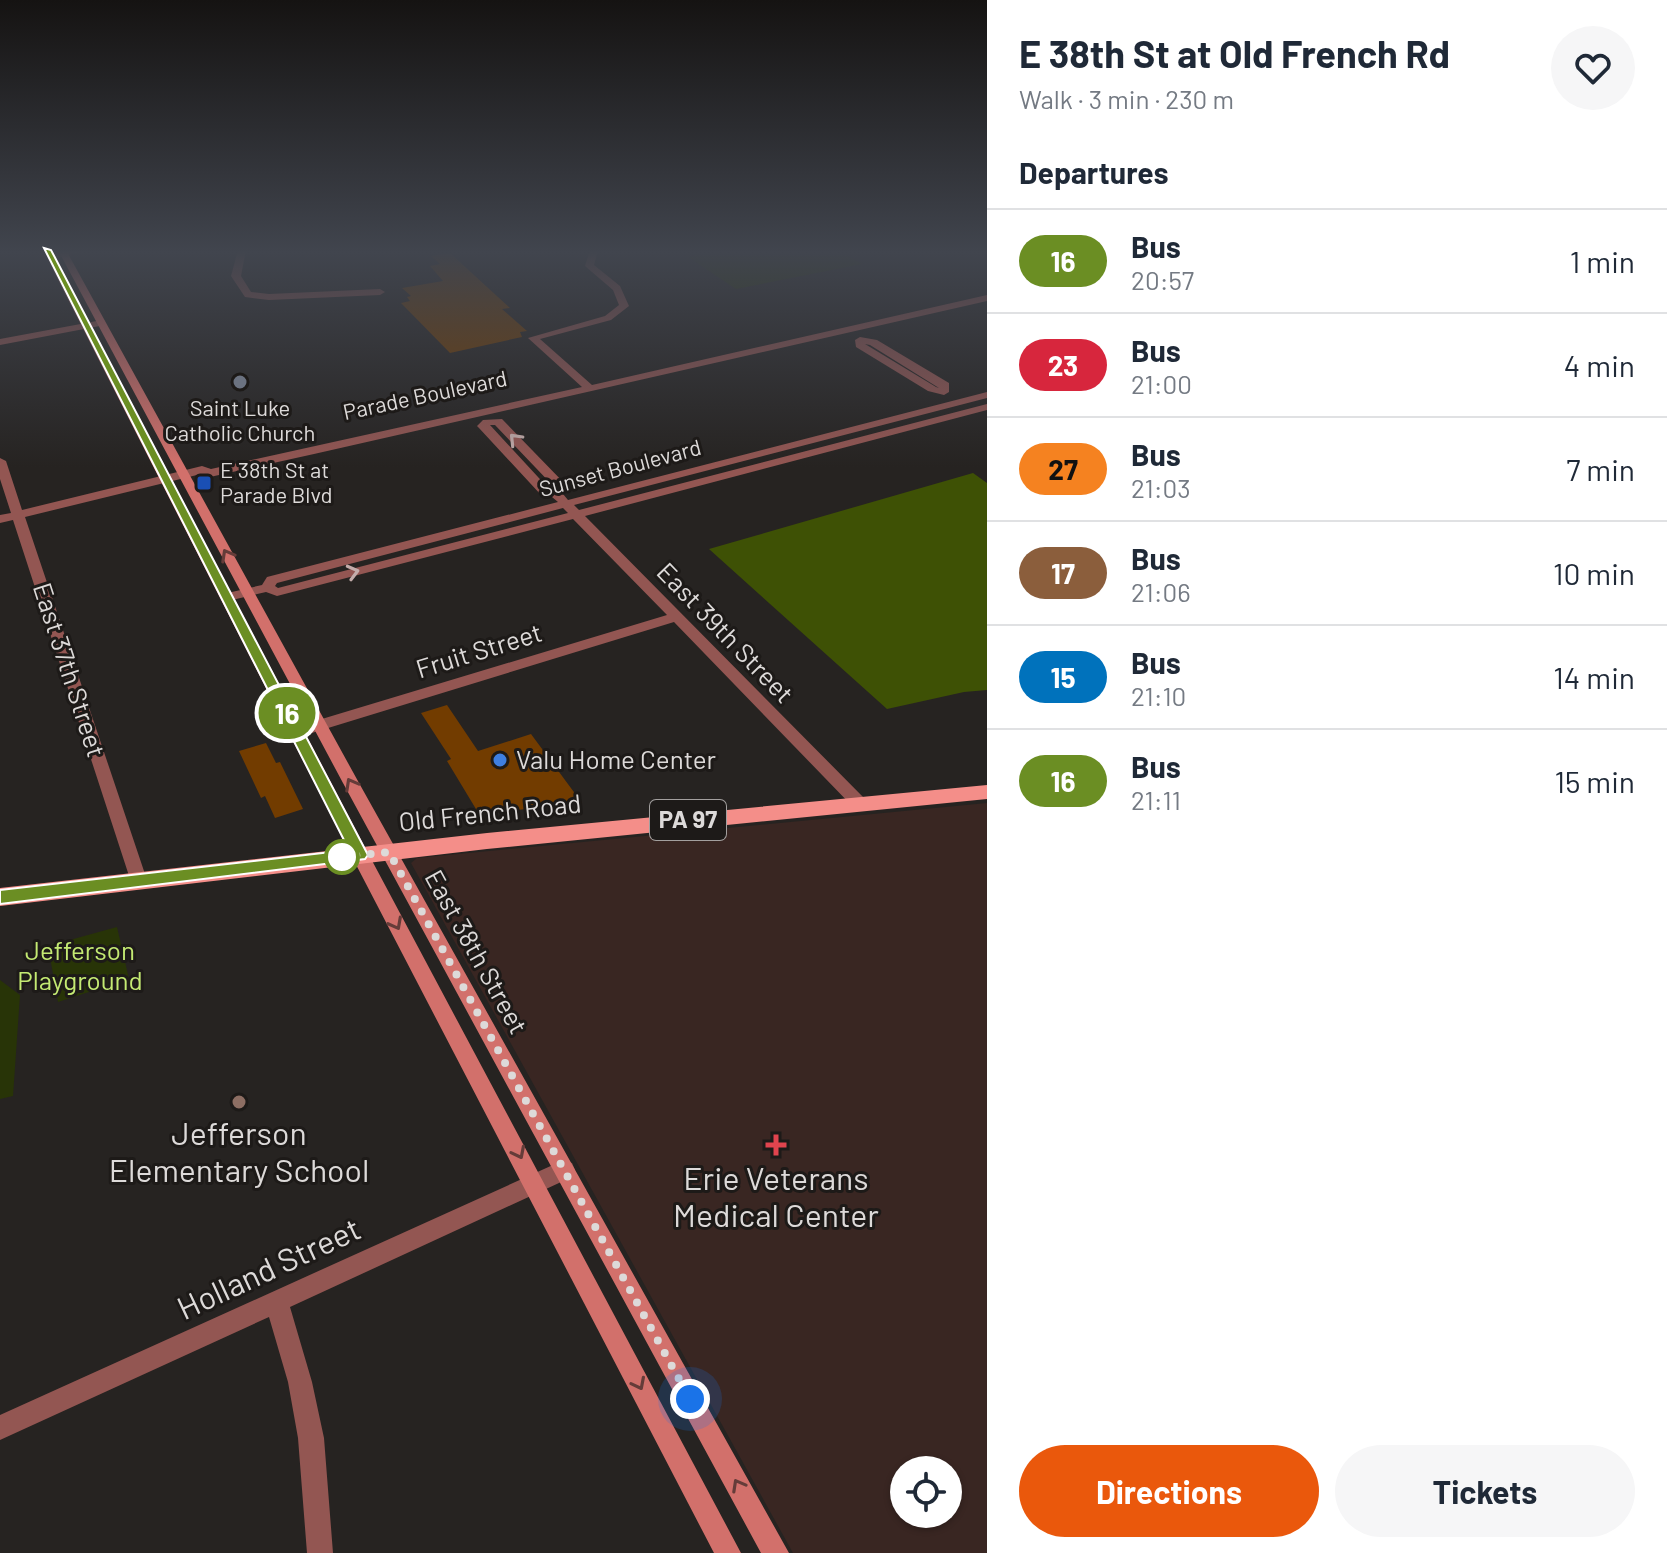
<!DOCTYPE html>
<meta charset="utf-8">
<style>
body{margin:0;font-family:Barlow,sans-serif;background:#f6f6f7;color:#1f2937;height:100vh;display:flex;flex-direction:column;font-size:30px;white-space:nowrap}
*{box-sizing:border-box;margin:0}
p{font-size:26px;color:#747a83}
.icon{flex:none;width:44px;height:44px;fill:none;stroke:currentColor;stroke-width:2;stroke-linecap:round;stroke-linejoin:round}
.map{position:relative;flex:1;overflow:hidden}
.panel{display:flex;flex-direction:column;background:#fff;width:680px}
.panel>*{flex:none}
.badge{padding:0 16px;border-radius:26px;font-size:28px;line-height:52px}
.buttons{position:absolute;left:890px;top:1456px;display:grid;gap:16px}
.buttons a{display:grid;place-items:center;width:72px;height:72px;border-radius:50%;background:#fff;box-shadow:0 2px 6px #0004;font-size:40px}
.you{position:absolute;width:40px;height:40px;margin:-20px;border:6px solid #fff;border-radius:50%;background:#1a73e8;box-shadow:0 0 0 12px #1a73e833}
.map>.badge{position:absolute;translate:-50% -50%;box-shadow:0 0 0 4px #fff}
h2{padding:0 32px;font-size:30px;line-height:72px}
.round{display:grid;place-items:center;flex:none;width:84px;height:84px;border-radius:42px;background:#f6f6f7}
.headline{display:flex;align-items:center;justify-content:space-between;height:136px;padding:0 32px}
h1{font-size:38px;font-weight:700;line-height:60px}
.primary-button{display:flex;gap:16px;margin-top:auto;padding:16px 32px}
.primary-button a{flex:1;height:92px;border-radius:48px;background:#ea580c;color:#fff;font-size:32px;font-weight:700;line-height:92px;text-align:center}
.primary-button a+a{background:#f6f6f7;color:#1f2937}
ul{padding:0;list-style:none}
li{display:flex;align-items:center;gap:24px;height:104px;padding:0 32px;border-top:2px solid #e0e1e3}
li div{flex:1}
li b{display:block;font-size:30px}
li em{font-style:normal}
li .badge{min-width:88px;font-weight:700;text-align:center}
main{display:flex;flex:1;min-height:0}
.map>svg:first-child{display:block}
.medical{fill:#392622;fill-rule:evenodd}
.green{fill:#283407}
.forest{fill:#3e5105}
.building{fill:#723c00}
.lines{fill:none;stroke-linecap:round;stroke-linejoin:round}
.minor{fill:#935652;fill-rule:evenodd}
.secondary{fill:#d2706b;fill-rule:evenodd}
.primary{fill:#f48e89;fill-rule:evenodd}
.oneway{stroke:#c3acaa}
.oneway2{stroke:#653c39}
.line{fill:#6b8e23;stroke:#fff;stroke-width:2}
.walk{stroke:#dddad9;stroke-width:8;stroke-dasharray:0 14.4}
.worship-dot{fill:#6b7280;stroke:#1d1a18;stroke-width:3}
.transit-dot{fill:#1a4fb4;stroke:#1d1a18;stroke-width:3}
.shop-dot{fill:#3f7fe0;stroke:#1d1a18;stroke-width:3}
.stop-dot{fill:#fff;stroke:#6b8e23;stroke-width:4}
.education-dot{fill:#8d6e63;stroke:#1d1a18;stroke-width:3}
.health-dot{fill:#e0444e;stroke:#1d1a18;stroke-width:3}
.labels{text-anchor:middle;stroke-width:6;stroke-linejoin:round;paint-order:stroke}
.far-street-label{font-size:22px;fill:#dddad9;stroke:#1d1a18}
.far-poi-label{font-size:22px;fill:#dddad9;stroke:#1d1a18}
.shield{fill:#1d1a18;stroke:#a3a09f;stroke-width:2}
.shield-label{font-size:24px;font-weight:bold;fill:#dddad9}
.street-label{font-size:26px;fill:#dddad9;stroke:#1d1a18}
.poi-label{font-size:26px;fill:#dddad9;stroke:#1d1a18;text-anchor:start}
.park-label{font-size:26px;fill:#c4ea73;stroke:#1d1a18}
.near-poi-label{font-size:32px;fill:#dddad9;stroke:#1d1a18}
.near-street-label{font-size:32px;fill:#dddad9;stroke:#1d1a18}
</style>
<main>
<div class="map">
<svg width="987" height="1553" viewBox="0 0 987 1553">
<rect width="100%" height="100%" fill="#262321"/>
<path class="medical" d="M 987,803 L 987,1553 L 793,1553 L 411,863 L 417,858 ZM 904,1470 L 948,1470 L 948,1514 L 904,1514 Z"/>
<path class="green" d="M 724,250 L 837,250 L 862,264 L 736,289 L 688,257 Z
M 117,927 L 129,979 L 58,1002 L 48,946 Z
M 0,980 L 20,995 L 13,1096 L 0,1099 Z"/>
<path class="forest" d="M 973,473 L 987,483 L 987,690 L 964,692 L 887,709 L 709,549 Z"/>
<path class="building" d="M 450,253 L 510,308 L 502,309 L 527,331 L 520,332 L 522,337 L 450,353 L 401,303 L 410,301 L 407,297 L 411,296 L 402,288 L 443,281 L 430,266 L 440,264 L 431,256 Z
M 447,705 L 478,751 L 531,734 L 582,803 L 479,814 L 447,761 L 451,759 L 421,713 Z
M 266,743 L 276,763 L 280,762 L 303,809 L 275,818 L 265,796 L 261,798 L 239,751 Z"/>
<g class="lines">
<path class="minor" d="M 70,250 L 90,250 L 50,259 L 46,256 Z
M 238,250 L 246,250 L 241,276 L 251,292 L 269,294 L 380,289 L 385,292 L 380,295 L 269,300 L 245,297 L 231,276 Z
M 590,250 L 598,250 L 594,265 L 620,286 L 629,306 L 611,320 L 540,339 L 592,385 L 987,295 L 987,301 L 314,454 L 210,477 L 201,474 L 25,517 L 147,880 L 144,885 L 132,885 L 13,520 L 0,523 L 0,515 L 11,513 L 0,479 L 0,458 L 6,461 L 22,510 L 202,466 L 211,469 L 582,387 L 528,338 L 605,316 L 619,305 L 613,290 L 585,266 Z
M 102,320 L 105,321 L 105,325 L 0,345 L 0,339 Z
M 860,337 L 877,340 L 949,383 L 949,392 L 944,395 L 928,391 L 856,347 L 855,340 ZM 865,344 L 870,345 L 939,388 L 936,387 Z
M 987,392 L 987,398 L 574,505 L 579,510 L 987,404 L 987,410 L 585,516 L 866,800 L 868,804 L 860,810 L 854,808 L 674,622 L 302,736 L 292,736 L 289,732 L 292,728 L 667,615 L 573,519 L 277,596 L 266,592 L 228,601 L 221,597 L 223,594 L 262,585 L 267,577 L 558,502 L 552,497 L 542,496 L 479,428 L 477,426 L 483,420 L 502,419 L 567,486 L 569,489 L 563,494 L 568,500 ZM 490,425 L 495,425 L 556,489 L 550,490 ZM 563,508 L 568,513 L 278,588 L 275,586 L 277,583 Z
M 564,1160 L 572,1163 L 575,1170 L 572,1177 L 290,1307 L 312,1382 L 324,1438 L 333,1553 L 307,1553 L 298,1438 L 288,1382 L 269,1317 L 0,1440 L 0,1415 Z"/>
<path class="secondary" d="M 43,250 L 51,250 L 369,855 L 741,1553 L 714,1553 L 351,855 Z
M 58,250 L 66,250 L 359,783 L 789,1553 L 761,1553 L 343,783 Z"/>
<path class="primary" d="M 987,785 L 987,799 L 487,849 L 0,906 L 0,888 L 487,833 Z"/>
</g>
<defs><path id="oneway-chevron" d="M-2-3.5L2.5 0L-2 3.5" fill="none" stroke-width="1.6" stroke-linecap="round" stroke-linejoin="round" transform="scale(2)"/></defs>
<g class="oneway">
<use href="#oneway-chevron" transform="translate(515 439) rotate(-134)"/>
<use href="#oneway-chevron" transform="translate(353 572) rotate(-15)"/>
</g>
<g class="oneway2">
<use href="#oneway-chevron" transform="translate(227 555) rotate(-119)"/>
<use href="#oneway-chevron" transform="translate(351 784) rotate(-119)"/>
<use href="#oneway-chevron" transform="translate(396 924) rotate(62)"/>
<use href="#oneway-chevron" transform="translate(519 1153) rotate(63)"/>
<use href="#oneway-chevron" transform="translate(639 1384) rotate(63)"/>
<use href="#oneway-chevron" transform="translate(738 1485) rotate(-119)"/>
</g>
<linearGradient id="sky" x2="0" y2="1"><stop stop-color="#151312"/><stop offset="0.54" stop-color="#41454e"/><stop offset="1" stop-color="#41454e" stop-opacity="0"/></linearGradient>
<rect width="987" height="467" fill="url(#sky)"/>
<path class="line" d="M 44,248 L 51,250 L 368,855 L 365,859 L 0,904 L 0,890 L 349,850 Z"/>
<g class="lines">
<path class="walk" d="M 342,857 L 389,852 L 690,1399"/>
</g>
<circle class="worship-dot" cx="240" cy="382" r="8"/>
<rect class="transit-dot" x="196" y="475" width="16" height="16" rx="4"/>
<circle class="shop-dot" cx="500" cy="760" r="8"/>
<circle class="stop-dot" cx="342" cy="857" r="16"/>
<circle class="education-dot" cx="239" cy="1102" r="8"/>
<path class="health-dot" d="M772 1133h8v8h8v8h-8v8h-8v-8h-8v-8h8z"/>
<g class="labels">
<g class="far-street-label">
<text transform="translate(425 395) rotate(-12)" y="8">Parade Boulevard</text>
<text transform="translate(620 468) rotate(-15)" y="8">Sunset Boulevard</text>
</g>
<g class="far-poi-label">
<text x="240" y="416">Saint Luke<tspan x="240" dy="25">Catholic Church</tspan></text>
<text x="220" y="478" text-anchor="start">E 38th St at<tspan x="220" dy="25">Parade Blvd</tspan></text>
</g>
<rect class="shield" x="650" y="800" width="76" height="40" rx="6"/>
<g class="shield-label">
<text x="688" y="828">PA 97</text>
</g>
<g class="street-label">
<text transform="translate(725 633) rotate(46)" y="9">East 39th Street</text>
<text transform="translate(479 651) rotate(-17)" y="9">Fruit Street</text>
<text transform="translate(69 670) rotate(72)" y="9">East 37th Street</text>
<text transform="translate(490 813) rotate(-6)" y="9">Old French Road</text>
<text transform="translate(476 952) rotate(61)" y="9">East 38th Street</text>
</g>
<g class="poi-label">
<text x="516" y="769">Valu Home Center</text>
</g>
<g class="park-label">
<text x="80" y="960">Jefferson<tspan x="80" dy="30">Playground</tspan></text>
</g>
<g class="near-poi-label">
<text x="239" y="1145">Jefferson<tspan x="239" dy="37">Elementary School</tspan></text>
<text x="776" y="1190">Erie Veterans<tspan x="776" dy="37">Medical Center</tspan></text>
</g>
<g class="near-street-label">
<text transform="translate(269 1269) rotate(-25)" y="11">Holland Street</text>
</g>
</g>
</svg>
<div class="buttons">
<a><svg class="icon" aria-label="locate" viewBox="0 0 24 24"><circle cx="12" cy="12" r="6"/><path d="M12 2v4M12 18v4M2 12h4M18 12h4"/></svg></a>
</div>
<div class="you" style="left:690px;top:1399px"></div>
<b class="badge" style="left:287px;top:713px;background:#6b8e23;color:#fff">16</b>
</div>
<section class="panel">
<div class="headline"><div><h1>E 38th St at Old French Rd</h1><p>Walk · 3 min · 230 m</p></div><a class="round"><svg class="icon" aria-label="heart" viewBox="0 0 24 24"><path d="M12 20l-8-8c-3-5 5-10 8-4 3-6 11-1 8 4z"/></svg></a></div>
<h2>Departures</h2>
<ul>
<li><span class="badge" style="background:#6b8e23;color:#fff">16</span><div><b>Bus</b><p>20:57</p></div><em>1 min</em></li>
<li><span class="badge" style="background:#d7263d;color:#fff">23</span><div><b>Bus</b><p>21:00</p></div><em>4 min</em></li>
<li><span class="badge" style="background:#f58220;color:#111">27</span><div><b>Bus</b><p>21:03</p></div><em>7 min</em></li>
<li><span class="badge" style="background:#8b5e3c;color:#fff">17</span><div><b>Bus</b><p>21:06</p></div><em>10 min</em></li>
<li><span class="badge" style="background:#0072bc;color:#fff">15</span><div><b>Bus</b><p>21:10</p></div><em>14 min</em></li>
<li><span class="badge" style="background:#6b8e23;color:#fff">16</span><div><b>Bus</b><p>21:11</p></div><em>15 min</em></li>
</ul>
<div class="primary-button"><a>Directions</a><a>Tickets</a></div>
</section>
</main>
